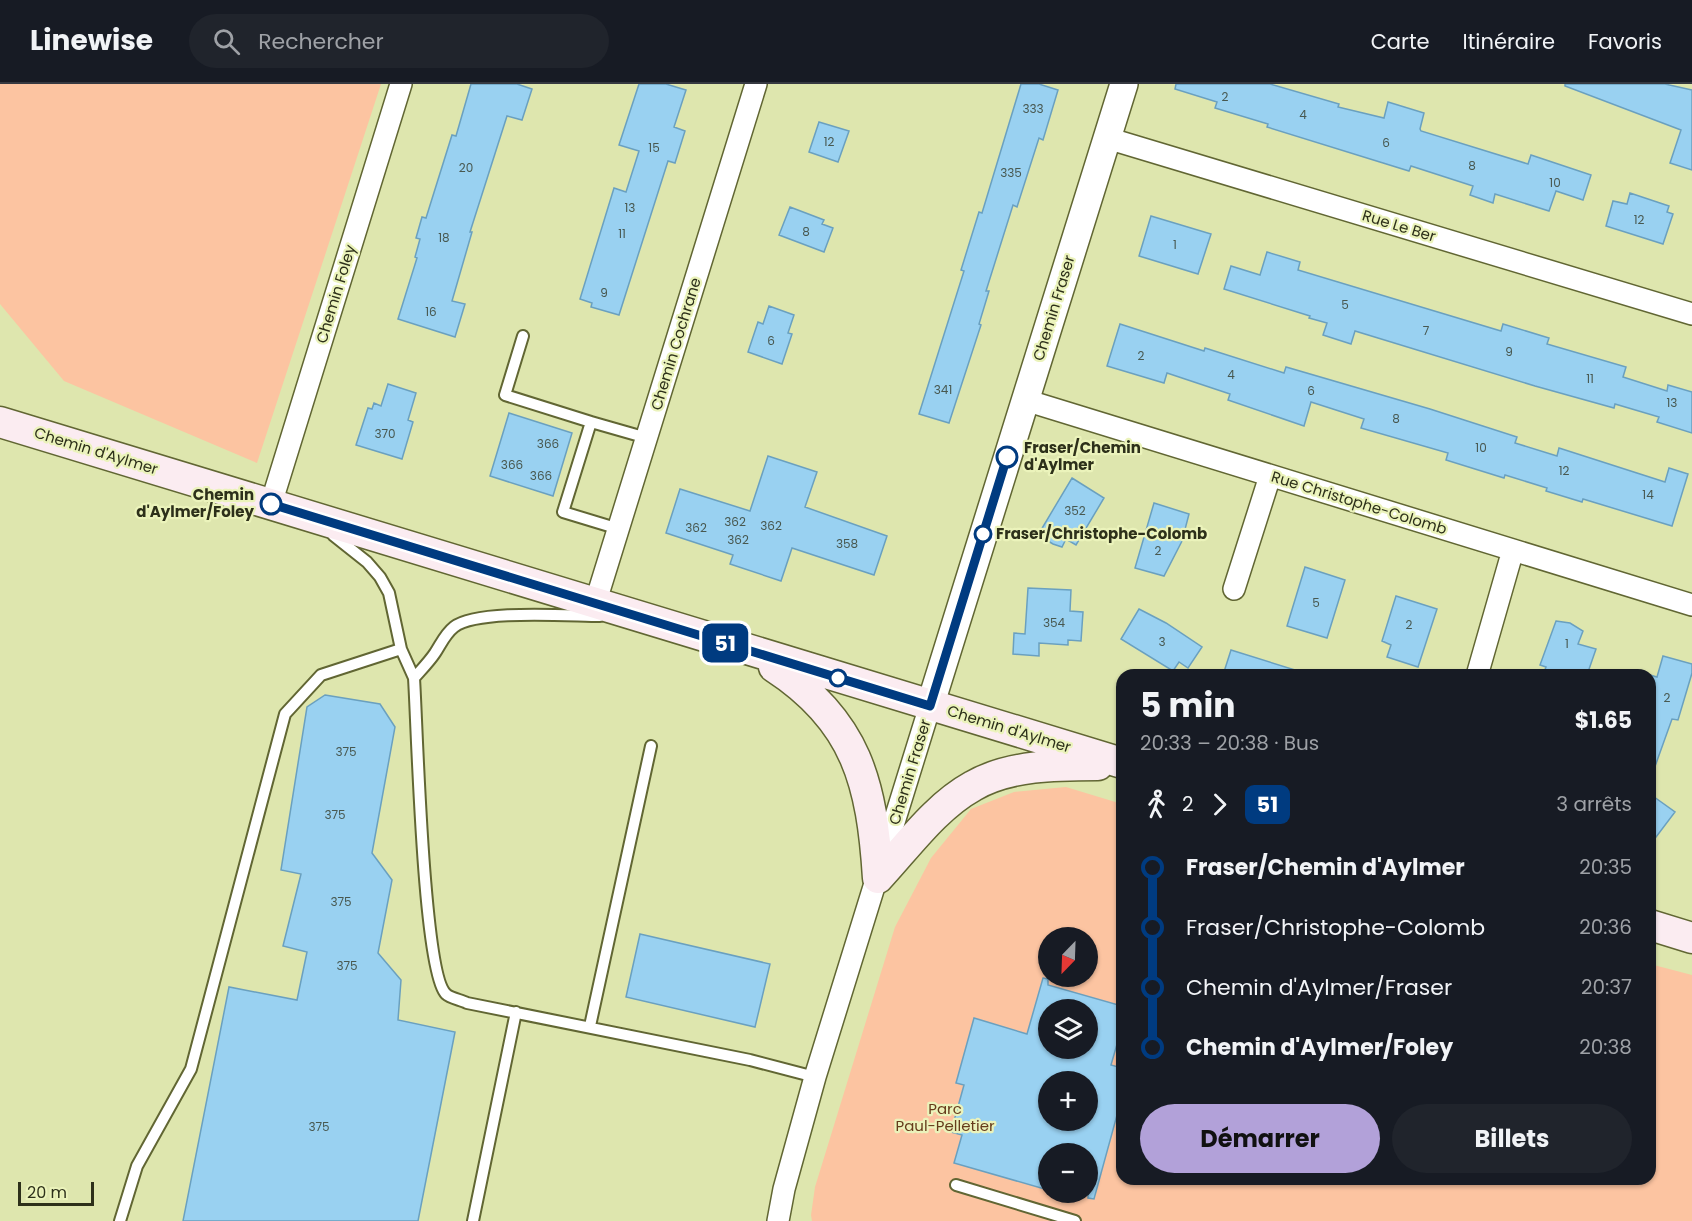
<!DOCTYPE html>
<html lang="fr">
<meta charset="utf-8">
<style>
body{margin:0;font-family:Poppins,sans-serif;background:#20242c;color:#f1f3f6;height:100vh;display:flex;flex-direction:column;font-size:22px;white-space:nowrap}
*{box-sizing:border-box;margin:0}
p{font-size:20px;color:#9ea1a6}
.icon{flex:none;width:33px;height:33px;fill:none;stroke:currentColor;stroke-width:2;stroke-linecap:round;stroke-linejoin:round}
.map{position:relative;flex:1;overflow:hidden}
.sheet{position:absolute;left:1116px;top:585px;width:540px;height:516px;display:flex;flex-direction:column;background:#171b24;border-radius:18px;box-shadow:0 2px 4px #0004}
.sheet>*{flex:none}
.badge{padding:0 12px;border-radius:9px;font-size:21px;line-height:39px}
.needle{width:39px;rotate:203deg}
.fabs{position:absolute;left:1038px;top:843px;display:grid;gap:12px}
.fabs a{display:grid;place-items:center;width:60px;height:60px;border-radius:50%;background:#171b24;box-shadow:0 2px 4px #0004;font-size:30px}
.scale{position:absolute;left:18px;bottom:15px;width:76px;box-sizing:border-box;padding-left:6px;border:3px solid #2d301a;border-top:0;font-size:16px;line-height:21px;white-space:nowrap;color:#2d301a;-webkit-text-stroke:4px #ebf3bb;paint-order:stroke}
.map>.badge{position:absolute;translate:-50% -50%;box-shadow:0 0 0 3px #fff}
.legs{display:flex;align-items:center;gap:9px;height:66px;padding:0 24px;font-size:20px}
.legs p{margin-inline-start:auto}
.summary{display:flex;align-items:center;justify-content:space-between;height:102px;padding:0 24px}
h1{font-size:33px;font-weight:700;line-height:45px}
.primary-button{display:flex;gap:12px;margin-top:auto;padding:12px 24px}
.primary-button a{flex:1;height:69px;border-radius:36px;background:#b2a1d9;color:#111;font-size:24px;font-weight:700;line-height:69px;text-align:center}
.primary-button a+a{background:#20242c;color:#f1f3f6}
ul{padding:0 24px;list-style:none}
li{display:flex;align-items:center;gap:21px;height:60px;font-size:22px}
li i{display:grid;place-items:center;width:9px;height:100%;margin:0 8px;background:currentColor}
li i::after{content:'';width:15px;height:15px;margin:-8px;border:4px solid;border-radius:50%;background:#171b24}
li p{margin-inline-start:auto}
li:first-child i{background:linear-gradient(#0000 50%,currentColor 0)}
li:last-child i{background:linear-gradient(currentColor 50%,#0000 0)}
header{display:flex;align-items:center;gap:36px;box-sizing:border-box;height:84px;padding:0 30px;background:#171b24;border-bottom:2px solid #363941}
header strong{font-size:28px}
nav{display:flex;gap:33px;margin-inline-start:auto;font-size:21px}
.search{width:420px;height:54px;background:#20242c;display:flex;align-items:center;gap:15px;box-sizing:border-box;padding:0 21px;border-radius:33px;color:#9ea1a6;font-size:22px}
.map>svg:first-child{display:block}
.green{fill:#fcc4a1;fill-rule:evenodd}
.building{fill:#99d1f1;stroke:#6aa0bf;stroke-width:1.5;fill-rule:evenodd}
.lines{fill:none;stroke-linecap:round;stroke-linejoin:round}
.service-casing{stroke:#616633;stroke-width:14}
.minor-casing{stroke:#616633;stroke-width:24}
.tertiary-casing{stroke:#616633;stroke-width:30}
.secondary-casing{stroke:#616633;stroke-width:33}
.service{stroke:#fff;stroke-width:10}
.minor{stroke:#fff;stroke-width:21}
.tertiary{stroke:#fff;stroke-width:27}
.secondary{stroke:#fbecf1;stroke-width:30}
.line-1-casing{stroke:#fff;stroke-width:14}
.line-1{stroke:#003b80;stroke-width:9}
.stop-1-dot{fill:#fff;stroke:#003b80;stroke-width:3}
.labels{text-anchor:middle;stroke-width:4.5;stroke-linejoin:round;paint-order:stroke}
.number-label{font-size:12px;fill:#485850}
.street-label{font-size:15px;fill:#2d301a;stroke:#ebf3bb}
.stop-label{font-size:15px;font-weight:bold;fill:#2d301a;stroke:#ebf3bb;text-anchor:start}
.park-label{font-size:15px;fill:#663b1b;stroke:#ebf3bb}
</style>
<header>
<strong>Linewise</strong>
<div class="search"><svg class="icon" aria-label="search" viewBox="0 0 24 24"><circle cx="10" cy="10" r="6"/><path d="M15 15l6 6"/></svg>Rechercher</div>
<nav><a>Carte</a><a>Itinéraire</a><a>Favoris</a></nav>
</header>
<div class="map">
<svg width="1692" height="1137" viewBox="0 0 1692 1137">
<rect width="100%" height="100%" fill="#dee6ae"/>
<path class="green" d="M 0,0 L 381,0 L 257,379 L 64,297 L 0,220 Z
M 1066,703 L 1122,720 L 1122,1095 L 1650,1095 L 1650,880 L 1692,891 L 1692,1137 L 812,1137 L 811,1131 L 815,1103 L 895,843 L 931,774 L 971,725 L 1014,708 ZM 1048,854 L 1088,854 L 1088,892 L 1048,892 ZM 1048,926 L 1088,926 L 1088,964 L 1048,964 ZM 1048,998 L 1088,998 L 1088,1036 L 1048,1036 ZM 1048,1070 L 1088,1070 L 1088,1108 L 1048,1108 Z"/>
<path class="building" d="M 471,0 L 517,0 L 532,5 L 522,36 L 507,32 L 470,148 L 472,148 L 452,217 L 465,220 L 455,253 L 398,235 L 417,174 L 415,173 L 420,155 L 416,154 L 422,133 L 426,134 L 452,51 L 456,52 Z
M 639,0 L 666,0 L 686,6 L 674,43 L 685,47 L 675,79 L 668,77 L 619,231 L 591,223 L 592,219 L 580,215 L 614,104 L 626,108 L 639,67 L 619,61 Z
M 1021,0 L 1039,0 L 1058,6 L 1043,56 L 1039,54 L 1017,123 L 1013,121 L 986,207 L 989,207 L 979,240 L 981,241 L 949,339 L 919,330 L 964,187 L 961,186 L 979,128 L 982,129 Z
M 1176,0 L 1270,0 L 1339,20 L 1338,23 L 1384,34 L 1388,18 L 1424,29 L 1420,45 L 1421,47 L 1528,80 L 1531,71 L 1591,91 L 1583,116 L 1556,107 L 1549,127 L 1495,110 L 1493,119 L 1470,111 L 1473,102 L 1411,82 L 1409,87 L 1267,43 L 1268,40 L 1215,24 L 1217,18 L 1175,5 Z
M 1565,0 L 1665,0 L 1692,6 L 1692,86 L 1670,79 L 1681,46 L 1565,2 Z
M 819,38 L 849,47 L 838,78 L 809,68 Z
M 1630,109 L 1669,122 L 1667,128 L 1673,130 L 1663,160 L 1606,142 L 1613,117 L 1627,120 Z
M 790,123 L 824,136 L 822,140 L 833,144 L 824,168 L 779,151 Z
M 1151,132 L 1211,150 L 1198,190 L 1139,172 Z
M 1267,168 L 1300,178 L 1298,186 L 1501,247 L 1503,240 L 1549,254 L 1547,260 L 1626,283 L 1623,293 L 1667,307 L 1668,301 L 1692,308 L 1692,349 L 1657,338 L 1659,333 L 1615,320 L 1614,324 L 1535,302 L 1355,247 L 1351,260 L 1323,251 L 1327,239 L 1309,234 L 1310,232 L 1224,205 L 1231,182 L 1260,191 Z
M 769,222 L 794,231 L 788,249 L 792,250 L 782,280 L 748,268 L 758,238 L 763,240 Z
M 1120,240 L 1204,267 L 1205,264 L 1284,289 L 1286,283 L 1430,325 L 1517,353 L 1515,359 L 1557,372 L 1559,364 L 1665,398 L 1669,384 L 1688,390 L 1672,442 L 1583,415 L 1582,418 L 1546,407 L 1547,404 L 1505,391 L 1504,394 L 1446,376 L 1448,369 L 1361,344 L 1364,335 L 1311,318 L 1304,342 L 1228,316 L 1230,310 L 1167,289 L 1164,299 L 1107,282 Z
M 388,300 L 416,309 L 408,336 L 413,338 L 402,375 L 356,361 L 368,324 L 372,325 L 374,319 L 381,322 Z
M 509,329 L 572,349 L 553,412 L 490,392 Z
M 768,372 L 817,388 L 805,423 L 887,452 L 874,491 L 792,464 L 781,497 L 730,480 L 733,471 L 666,449 L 680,405 L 750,427 Z
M 1072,394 L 1104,414 L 1076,461 L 1066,455 L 1062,463 L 1053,460 L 1038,451 Z
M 1154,419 L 1189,430 L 1182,457 L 1164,492 L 1135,484 Z
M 1305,483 L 1345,496 L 1327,554 L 1287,542 Z
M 1028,504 L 1071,506 L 1070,527 L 1083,528 L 1081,557 L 1068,556 L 1068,561 L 1039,559 L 1039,572 L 1013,570 L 1014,549 L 1025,550 Z
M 1396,512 L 1437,525 L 1418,583 L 1387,573 L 1391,561 L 1382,557 Z
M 1139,525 L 1166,539 L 1202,563 L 1188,584 L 1179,578 L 1173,587 L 1121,555 Z
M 1556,537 L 1570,539 L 1583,547 L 1578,560 L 1596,565 L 1587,591 L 1543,591 L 1546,583 L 1540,581 Z
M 1231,566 L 1295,586 L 1294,591 L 1223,591 Z
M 1663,572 L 1692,580 L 1692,589 L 1678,636 L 1672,635 L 1653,688 L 1650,688 L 1650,591 L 1657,593 Z
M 325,611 L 380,620 L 395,643 L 372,769 L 392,796 L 378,869 L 401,896 L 398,936 L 455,948 L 418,1137 L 183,1137 L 229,903 L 297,916 L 307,868 L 283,862 L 301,790 L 281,786 L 307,623 Z
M 1650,710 L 1675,728 L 1650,761 Z
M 640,850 L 770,880 L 755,943 L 626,913 Z
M 1043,894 L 1048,895 L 1048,901 L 1122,922 L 1122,943 L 1111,981 L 1122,984 L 1122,1013 L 1094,1115 L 1088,1114 L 1088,1070 L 1048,1070 L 1048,1106 L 954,1079 L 962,1051 L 951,1048 L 964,1001 L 956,999 L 974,934 L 1027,950 ZM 1048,926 L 1088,926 L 1088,964 L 1048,964 ZM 1048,998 L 1088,998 L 1088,1036 L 1048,1036 Z"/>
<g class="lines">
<g class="service-casing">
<path id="service" d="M 523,252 L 505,311 L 591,338 L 563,428 L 619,445
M 591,338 L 647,354
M 333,451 L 367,478 L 380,493 L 389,509 L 401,565 L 414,594 C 417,639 423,889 446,910 C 450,914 461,916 467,919 L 750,976 L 815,993
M 414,594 C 421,586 429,578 435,569 C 441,560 445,550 454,543 C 477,525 569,532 600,532
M 590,942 L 651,662
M 956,1101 L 1075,1137
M 120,1137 L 137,1082 L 191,985 L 285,630 L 321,591 L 401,565
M 473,1137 L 516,928"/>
</g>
<g class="minor-casing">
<path id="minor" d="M 1107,54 L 1692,230
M 1025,316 L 1692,521
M 271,420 L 401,0
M 1234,505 L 1270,392
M 595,520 L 756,0
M 1478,588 L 1513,466
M 778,1137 L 784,1105 L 815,993 L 930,622"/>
</g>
<g class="tertiary-casing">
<path id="tertiary" d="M 930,622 L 1124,0"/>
</g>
<g class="secondary-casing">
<path id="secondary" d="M 0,338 L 1122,679
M 774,583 C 857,637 872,700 878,794
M 878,794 C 907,763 935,723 973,702 C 1009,681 1057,681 1098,681
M 1650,841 L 1692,854"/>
</g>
<use href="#service" class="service"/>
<use href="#minor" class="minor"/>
<use href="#tertiary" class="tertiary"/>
<use href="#secondary" class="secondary"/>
</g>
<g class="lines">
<g class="line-1-casing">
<path id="line-1" d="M 271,420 L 930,622 L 1007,373"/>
</g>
<use href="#line-1" class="line-1"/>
</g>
<g class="stop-1-dot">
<circle cx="1007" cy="373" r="10"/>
<circle cx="271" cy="420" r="10"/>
<circle cx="983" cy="450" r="8"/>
<circle cx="838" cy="594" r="8"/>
</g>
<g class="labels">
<g class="number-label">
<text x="1225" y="17">2</text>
<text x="1033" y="29">333</text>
<text x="1303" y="35">4</text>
<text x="829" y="62">12</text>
<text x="1386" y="63">6</text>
<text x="654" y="68">15</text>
<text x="1472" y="86">8</text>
<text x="466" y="88">20</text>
<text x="1011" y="93">335</text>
<text x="1555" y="103">10</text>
<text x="630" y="128">13</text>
<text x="1639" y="140">12</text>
<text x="806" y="152">8</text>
<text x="622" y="154">11</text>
<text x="444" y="158">18</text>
<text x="1175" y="165">1</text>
<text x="604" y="213">9</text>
<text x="1345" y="225">5</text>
<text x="431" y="232">16</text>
<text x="1426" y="251">7</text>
<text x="771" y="261">6</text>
<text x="1509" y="272">9</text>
<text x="1141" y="276">2</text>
<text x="1231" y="295">4</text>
<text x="1590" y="299">11</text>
<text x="943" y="310">341</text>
<text x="1311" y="311">6</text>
<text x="1672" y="323">13</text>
<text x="1396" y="339">8</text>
<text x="385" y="354">370</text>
<text x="548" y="364">366</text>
<text x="1481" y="368">10</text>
<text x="512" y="385">366</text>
<text x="1564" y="391">12</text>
<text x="541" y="396">366</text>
<text x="1648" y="415">14</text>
<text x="1075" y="431">352</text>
<text x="735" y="442">362</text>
<text x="771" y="446">362</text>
<text x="696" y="448">362</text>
<text x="738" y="460">362</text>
<text x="847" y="464">358</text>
<text x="1158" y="471">2</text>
<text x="1316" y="523">5</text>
<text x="1054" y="543">354</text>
<text x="1409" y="545">2</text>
<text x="1162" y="562">3</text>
<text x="1567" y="564">1</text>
<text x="1667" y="618">2</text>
<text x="346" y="672">375</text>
<text x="335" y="735">375</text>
<text x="341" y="822">375</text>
<text x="347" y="886">375</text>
<text x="319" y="1047">375</text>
</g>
<g class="street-label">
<text transform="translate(1399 142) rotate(17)" y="5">Rue Le Ber</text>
<text transform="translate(336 210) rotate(-73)" y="5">Chemin Foley</text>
<text transform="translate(1054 224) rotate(-73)" y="5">Chemin Fraser</text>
<text transform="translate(676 260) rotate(-73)" y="5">Chemin Cochrane</text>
<text transform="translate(96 367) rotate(17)" y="5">Chemin d'Aylmer</text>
<text transform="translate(1359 419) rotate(17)" y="5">Rue Christophe-Colomb</text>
<text transform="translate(1009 645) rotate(17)" y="5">Chemin d'Aylmer</text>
<text transform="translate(910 688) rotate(-73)" y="5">Chemin Fraser</text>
</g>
<g class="stop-label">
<text x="1024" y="369">Fraser/Chemin<tspan x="1024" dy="17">d'Aylmer</tspan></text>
<text x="254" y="416" text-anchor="end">Chemin<tspan x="254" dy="17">d'Aylmer/Foley</tspan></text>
<text x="996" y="455">Fraser/Christophe-Colomb</text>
</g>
<g class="park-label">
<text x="945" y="1030">Parc<tspan x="945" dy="17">Paul-Pelletier</tspan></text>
</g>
</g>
</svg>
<div class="fabs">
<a><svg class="needle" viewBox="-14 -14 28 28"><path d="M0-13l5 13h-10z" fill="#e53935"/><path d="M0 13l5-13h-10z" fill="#9ea1a6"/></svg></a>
<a><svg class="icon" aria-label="layers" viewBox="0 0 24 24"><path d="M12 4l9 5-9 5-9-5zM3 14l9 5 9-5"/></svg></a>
<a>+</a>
<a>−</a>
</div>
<div class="scale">20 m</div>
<b class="badge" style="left:725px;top:559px;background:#003b80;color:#fff">51</b>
<section class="sheet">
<div class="summary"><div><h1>5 min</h1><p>20:33 – 20:38 · Bus</p></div><b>$1.65</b></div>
<div class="legs"><svg class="icon" aria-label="walk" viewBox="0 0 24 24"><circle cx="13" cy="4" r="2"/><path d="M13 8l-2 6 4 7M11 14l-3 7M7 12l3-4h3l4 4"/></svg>2<svg class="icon" aria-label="forward" viewBox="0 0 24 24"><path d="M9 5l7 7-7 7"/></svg><b class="badge" style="background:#003b80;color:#fff">51</b><p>3 arrêts</p></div>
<ul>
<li><i style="color:#003b80"></i><b>Fraser/Chemin d'Aylmer</b><p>20:35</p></li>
<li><i style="color:#003b80"></i><span>Fraser/Christophe-Colomb</span><p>20:36</p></li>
<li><i style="color:#003b80"></i><span>Chemin d'Aylmer/Fraser</span><p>20:37</p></li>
<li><i style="color:#003b80"></i><b>Chemin d'Aylmer/Foley</b><p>20:38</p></li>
</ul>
<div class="primary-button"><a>Démarrer</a><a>Billets</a></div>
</section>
</div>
